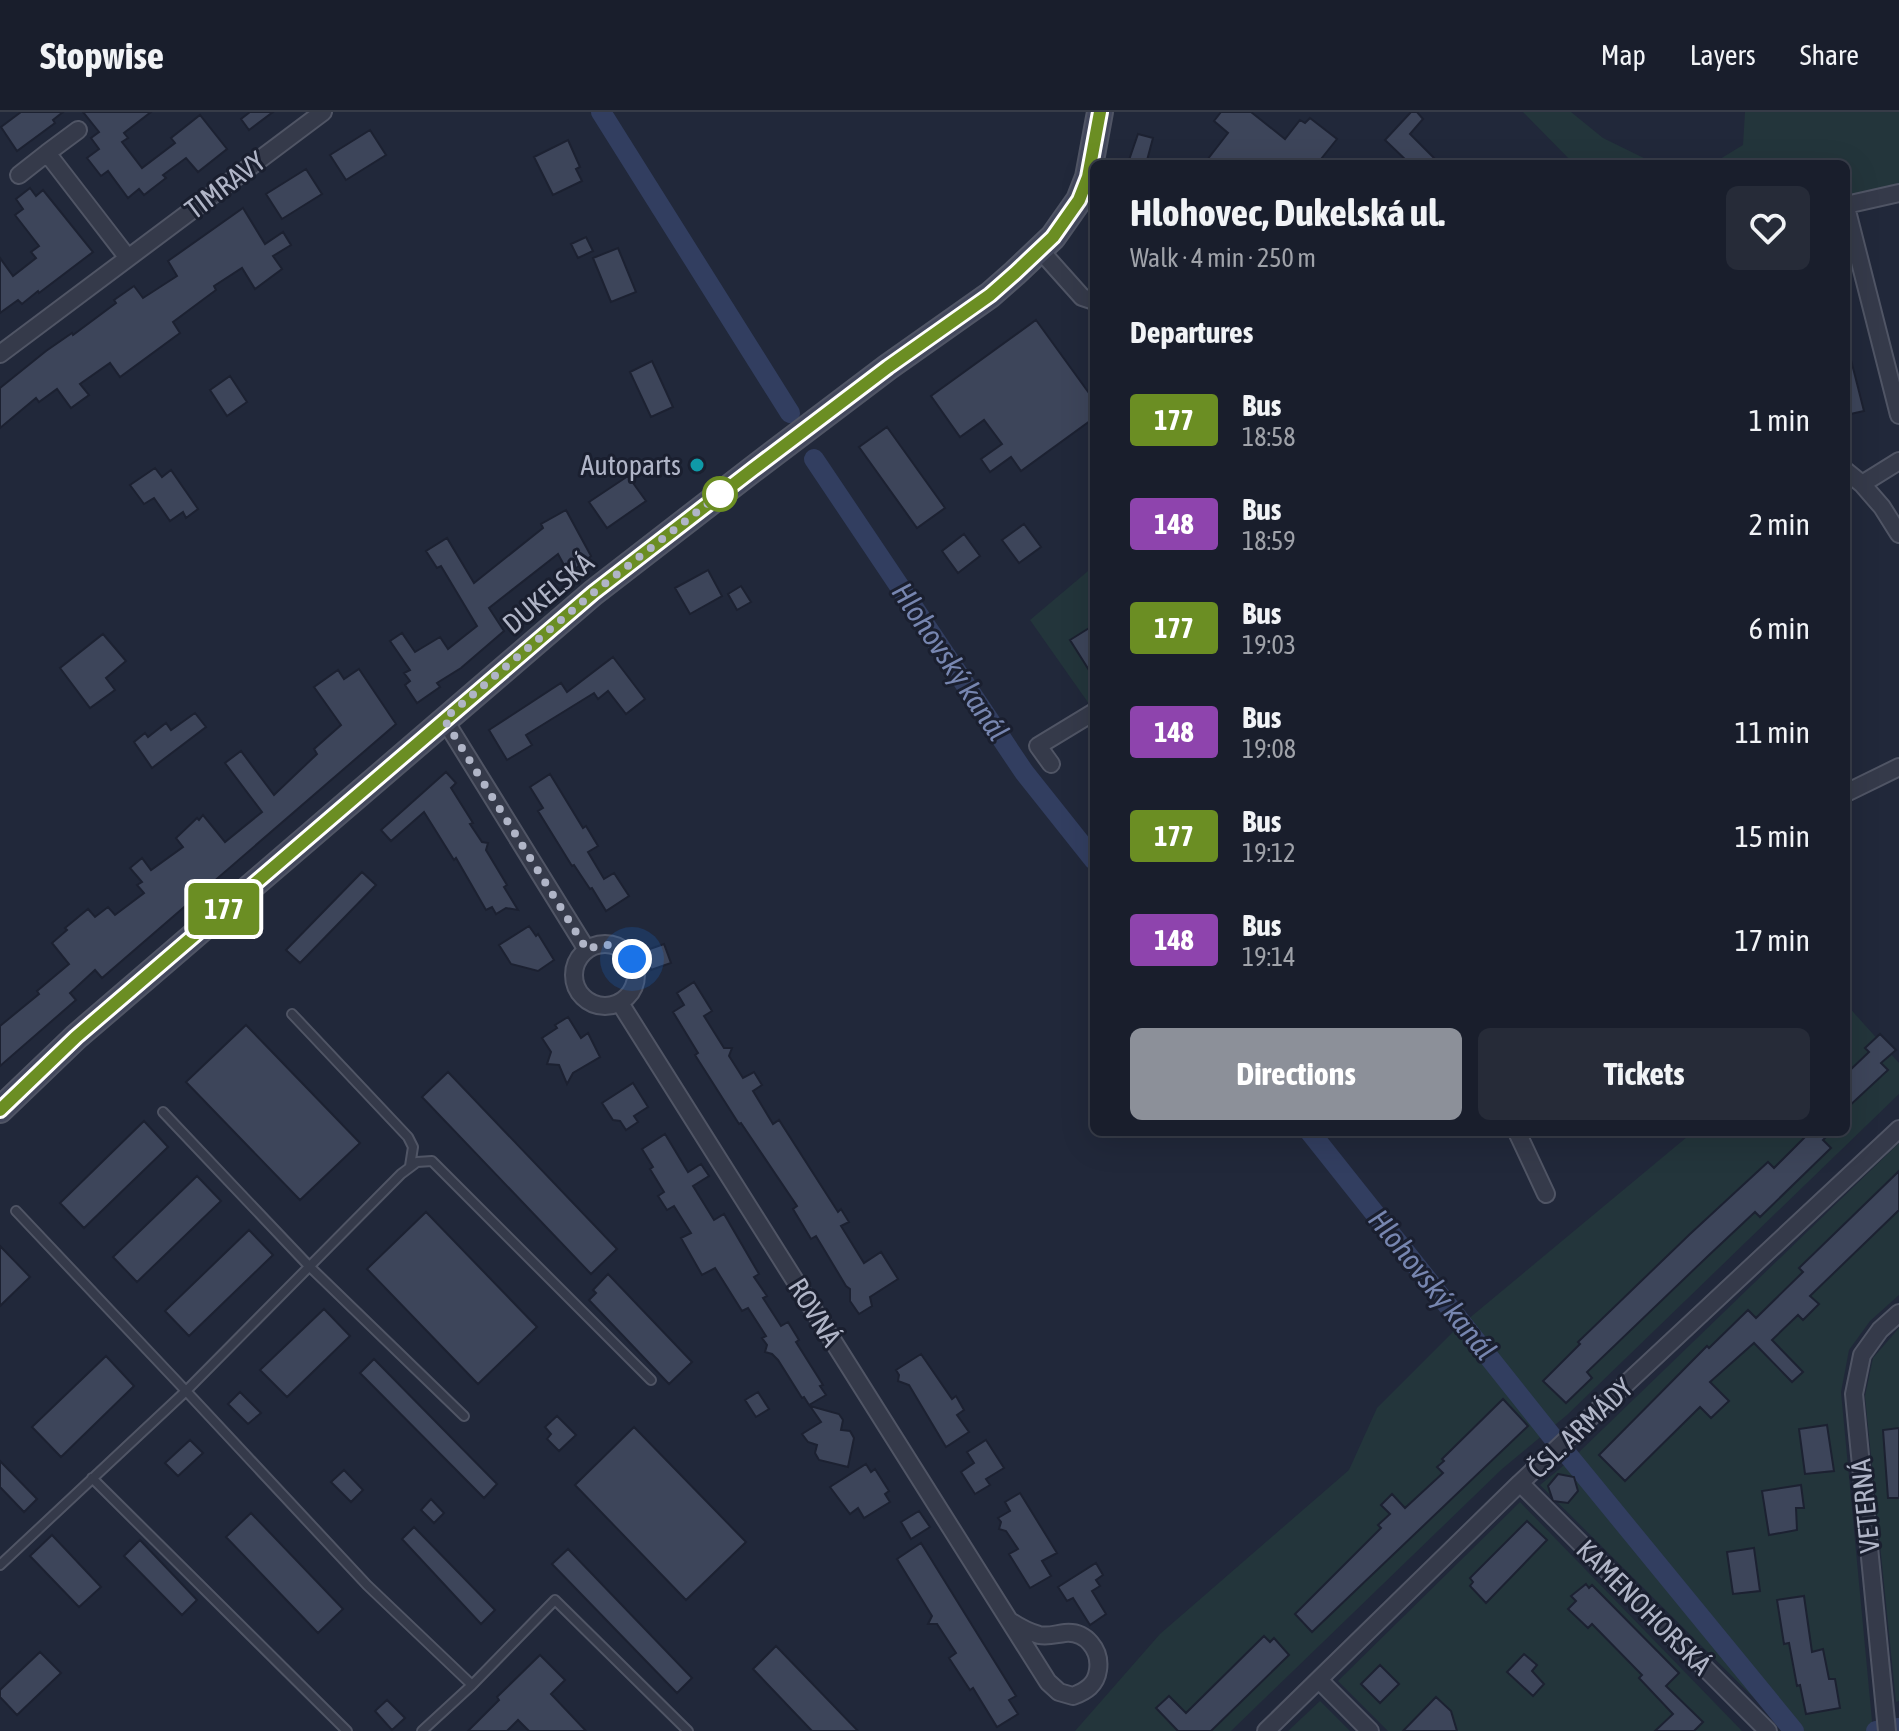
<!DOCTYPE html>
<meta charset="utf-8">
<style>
body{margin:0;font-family:"Asap Condensed",sans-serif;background:#262b38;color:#f1f3f6;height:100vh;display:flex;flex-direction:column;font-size:30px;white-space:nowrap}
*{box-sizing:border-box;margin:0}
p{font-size:26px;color:#9fa2a9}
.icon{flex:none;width:44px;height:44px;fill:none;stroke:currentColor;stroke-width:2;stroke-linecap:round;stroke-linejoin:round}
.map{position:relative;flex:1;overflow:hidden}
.sheet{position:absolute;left:1090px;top:48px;width:760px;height:976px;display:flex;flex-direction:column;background:#191e2c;border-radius:12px;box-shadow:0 8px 32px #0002,0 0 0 2px #373c48}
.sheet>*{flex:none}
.badge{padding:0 16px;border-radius:6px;font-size:28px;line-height:52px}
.you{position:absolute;width:40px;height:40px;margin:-20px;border:6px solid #fff;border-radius:50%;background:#1a73e8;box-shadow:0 0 0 12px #1a73e833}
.map>.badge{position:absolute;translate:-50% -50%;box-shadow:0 0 0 4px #fff}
h2{padding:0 40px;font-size:30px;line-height:72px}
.round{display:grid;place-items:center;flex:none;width:84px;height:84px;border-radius:12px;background:#262b38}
.overview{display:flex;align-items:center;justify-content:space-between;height:136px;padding:0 40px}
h1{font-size:38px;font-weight:700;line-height:60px}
.cta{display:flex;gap:16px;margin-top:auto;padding:16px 40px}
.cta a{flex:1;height:92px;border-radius:12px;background:#8c9099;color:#fff;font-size:32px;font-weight:700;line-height:92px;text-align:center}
.cta a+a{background:#262b38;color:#f1f3f6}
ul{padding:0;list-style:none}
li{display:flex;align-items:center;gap:24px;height:104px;padding:0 40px}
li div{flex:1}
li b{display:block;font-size:30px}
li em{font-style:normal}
li .badge{min-width:88px;font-weight:700;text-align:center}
header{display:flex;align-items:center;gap:48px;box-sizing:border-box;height:112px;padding:0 40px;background:#191e2c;border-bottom:2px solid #373c48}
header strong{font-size:38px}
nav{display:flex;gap:44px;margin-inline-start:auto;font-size:28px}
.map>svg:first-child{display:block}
.green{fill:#23353b}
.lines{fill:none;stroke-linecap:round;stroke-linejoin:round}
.canal{stroke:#323e60;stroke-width:20}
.building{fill:#3d455a;stroke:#1c2131;stroke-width:2}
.lane-casing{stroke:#505565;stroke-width:12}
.street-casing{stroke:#505565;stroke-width:20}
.secondary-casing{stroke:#505565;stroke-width:28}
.lane{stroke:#353a4a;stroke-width:8}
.street{stroke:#353a4a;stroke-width:16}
.secondary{stroke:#43485d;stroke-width:24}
.line-casing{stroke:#fff;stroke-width:18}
.line{stroke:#6b8e23;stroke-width:12}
.walk{stroke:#b0b5c7;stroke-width:8;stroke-dasharray:0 14.4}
.culture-dot{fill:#0f9aa8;stroke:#1a1f2f;stroke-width:3}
.stop-dot{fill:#fff;stroke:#6b8e23;stroke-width:4}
.labels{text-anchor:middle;stroke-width:6;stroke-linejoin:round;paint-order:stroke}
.street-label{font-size:28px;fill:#b0b5c7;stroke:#1a1f2f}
.poi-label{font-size:28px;fill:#b0b5c7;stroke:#1a1f2f;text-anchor:end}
.water-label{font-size:30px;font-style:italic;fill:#7786b0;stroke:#1a1f2f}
</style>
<header>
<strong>Stopwise</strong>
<nav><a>Map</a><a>Layers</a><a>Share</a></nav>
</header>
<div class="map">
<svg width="1899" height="1619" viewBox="0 0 1899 1619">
<rect width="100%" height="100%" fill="#21283a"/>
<path class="green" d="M 1523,0 L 1571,0 L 1603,26 L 1656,52 L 1574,52 Z
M 1745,0 L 1899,0 L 1899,71 L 1846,84 L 1846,52 L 1705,52 L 1720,47 L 1743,33 Z
M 1094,454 L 1094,599 L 1030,508 Z
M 1846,892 L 1899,951 L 1899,982 L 1567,1303 L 1502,1357 L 1231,1619 L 1075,1619 L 1160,1522 L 1349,1358 L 1377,1296 L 1455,1218 L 1693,1020 L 1846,1020 Z
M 1899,1031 L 1899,1183 L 1870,1209 L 1849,1238 L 1841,1280 L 1873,1619 L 1787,1619 L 1540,1373 L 1575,1344 Z
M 1899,1216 L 1899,1589 L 1896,1590 L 1865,1284 L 1873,1246 Z
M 1520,1390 L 1742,1619 L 1388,1619 L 1338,1569 Z
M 1320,1589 L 1350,1619 L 1288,1619 Z"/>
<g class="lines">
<path class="canal" d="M 601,0 L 790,301
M 814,347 L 1024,660 L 1094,748
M 1310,1020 L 1554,1327
M 1568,1343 L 1794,1619
M 1876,1619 L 1899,1616"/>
</g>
<path class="building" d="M 21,0 L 63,0 L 53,8 L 55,11 L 17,39 L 1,15 Z
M 83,0 L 151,0 L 124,21 L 128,26 L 122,30 L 142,56 L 175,31 L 171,26 L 200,3 L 227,37 L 198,60 L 186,46 L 163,63 L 166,66 L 144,83 L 139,77 L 128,86 L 108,59 L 101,64 L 87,46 L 99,37 L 91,26 L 99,20 Z
M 250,0 L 273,0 L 249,18 L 241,7 Z
M 1221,0 L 1251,0 L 1285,27 L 1300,8 L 1305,11 L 1310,6 L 1337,27 L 1317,52 L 1204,52 L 1228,21 L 1214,9 Z
M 1411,0 L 1417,0 L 1423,7 L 1410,22 L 1440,52 L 1410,52 L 1385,28 Z
M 370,18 L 386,43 L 346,68 L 330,43 Z
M 1138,22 L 1153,26 L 1146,52 L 1129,48 Z
M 568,28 L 580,55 L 576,57 L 582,69 L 553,83 L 534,45 Z
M 306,57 L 322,82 L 282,107 L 266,82 Z
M 30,76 L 36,84 L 43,78 L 93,140 L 39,181 L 38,179 L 22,192 L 18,188 L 0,201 L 0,146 L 13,164 L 36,146 L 31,140 L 39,134 L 15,103 L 23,97 L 16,87 Z
M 243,96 L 265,132 L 283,120 L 291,133 L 273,144 L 282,157 L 255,177 L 242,156 L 214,174 L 216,178 L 173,210 L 180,221 L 120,265 L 110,251 L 80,272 L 89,283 L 71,296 L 57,277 L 39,290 L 36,286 L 0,316 L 0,276 L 46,239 L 72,221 L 73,223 L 116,191 L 114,188 L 134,174 L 143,186 L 177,164 L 168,149 Z
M 586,125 L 593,139 L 578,146 L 571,132 Z
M 618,136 L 636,180 L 611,190 L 593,146 Z
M 1036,208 L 1094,288 L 1094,306 L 1021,359 L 1011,345 L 990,360 L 981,347 L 1002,332 L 984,308 L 960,325 L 931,284 Z
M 1846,248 L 1851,248 L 1864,299 L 1846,303 Z
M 652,249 L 673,295 L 651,305 L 630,260 Z
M 230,264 L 247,290 L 227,304 L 210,278 Z
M 887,315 L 945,396 L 917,416 L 859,335 Z
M 155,356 L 162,365 L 171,358 L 198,397 L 186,406 L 183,400 L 170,409 L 154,386 L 144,392 L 130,373 Z
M 628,364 L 646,389 L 607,416 L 589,390 Z
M 566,398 L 591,444 L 569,462 L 558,442 L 489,496 L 504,519 L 461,556 L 437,571 L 440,575 L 417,591 L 405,573 L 410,569 L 404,561 L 410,558 L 390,529 L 402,521 L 415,540 L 440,525 L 448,537 L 477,514 L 441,454 L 437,456 L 426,439 L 447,426 L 474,471 L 543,416 L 541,412 Z
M 1024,412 L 1041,435 L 1019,451 L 1002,428 Z
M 964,422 L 980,444 L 958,461 L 942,439 Z
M 708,458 L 722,484 L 690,502 L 675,476 Z
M 741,474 L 751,490 L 737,498 L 728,482 Z
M 1094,513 L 1094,566 L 1070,528 Z
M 103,522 L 126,549 L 106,566 L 115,578 L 90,596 L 60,556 Z
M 613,545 L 645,587 L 626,602 L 608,579 L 598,587 L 594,581 L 526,623 L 532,633 L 507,648 L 489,618 L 561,571 L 567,580 Z
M 359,557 L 396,612 L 102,866 L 95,858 L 70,881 L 76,888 L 0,954 L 0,914 L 39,882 L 37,879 L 69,852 L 52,831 L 67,818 L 65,816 L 88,797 L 95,805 L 108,795 L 115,803 L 144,781 L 137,773 L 142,770 L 130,756 L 142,746 L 151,758 L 183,735 L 176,726 L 197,706 L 199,708 L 203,703 L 225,730 L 262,700 L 225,651 L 241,639 L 274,683 L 317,642 L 314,637 L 341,613 L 314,575 L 338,558 L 344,567 Z
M 195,601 L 206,615 L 152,656 L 134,630 L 145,621 L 148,625 L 166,611 L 171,618 Z
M 446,660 L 456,671 L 451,676 L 473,711 L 470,712 L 482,730 L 488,731 L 486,738 L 507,773 L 504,775 L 518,798 L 506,796 L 496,802 L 492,795 L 486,798 L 456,746 L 454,748 L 424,700 L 391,729 L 381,718 Z
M 550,662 L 583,716 L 586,714 L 598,734 L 588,740 L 604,767 L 614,761 L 629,784 L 606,799 L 592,776 L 590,777 L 574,753 L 572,754 L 538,699 L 543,696 L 530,675 Z
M 362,760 L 376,773 L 300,851 L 286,838 Z
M 529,814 L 536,824 L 538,822 L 554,848 L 538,859 L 511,852 L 499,833 Z
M 664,832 L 671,851 L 651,858 L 644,839 Z
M 694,870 L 712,899 L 704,904 L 724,936 L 732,936 L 729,944 L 743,966 L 754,960 L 762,973 L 753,979 L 773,1012 L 779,1008 L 838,1100 L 841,1097 L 849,1110 L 841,1114 L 864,1151 L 881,1140 L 898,1167 L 870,1185 L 872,1194 L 859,1202 L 850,1189 L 850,1177 L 846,1174 L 816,1124 L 811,1127 L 793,1097 L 797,1094 L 741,1011 L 739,1012 L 695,943 L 698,941 L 673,900 L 684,893 L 677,881 Z
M 568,905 L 581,926 L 588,921 L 600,945 L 573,961 L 567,972 L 559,953 L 547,952 L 551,940 L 542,926 L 557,916 L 555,913 Z
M 246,913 L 360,1031 L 300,1088 L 186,970 Z
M 1880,922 L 1896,938 L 1881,951 L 1888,958 L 1846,997 L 1846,962 L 1869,940 L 1865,936 Z
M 448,960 L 617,1137 L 591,1162 L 422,985 Z
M 633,971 L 648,995 L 634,1004 L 638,1010 L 626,1018 L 620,1009 L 613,1008 L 602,991 Z
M 144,1009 L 168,1035 L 84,1116 L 60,1091 Z
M 1810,1020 L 1831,1020 L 1823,1028 L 1831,1036 L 1760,1105 L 1755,1100 L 1708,1144 L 1587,1260 L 1592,1266 L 1566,1291 L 1543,1269 L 1580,1232 L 1578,1230 L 1690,1122 L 1768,1050 L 1774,1056 Z
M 665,1022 L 688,1060 L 701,1052 L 709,1064 L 693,1074 L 714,1108 L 724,1102 L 759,1162 L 754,1165 L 767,1184 L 763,1186 L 781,1214 L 788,1210 L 799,1228 L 796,1230 L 823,1273 L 820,1274 L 826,1283 L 809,1293 L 804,1285 L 802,1286 L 778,1248 L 772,1242 L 765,1240 L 767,1233 L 762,1226 L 766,1224 L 748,1196 L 742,1199 L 715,1156 L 702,1163 L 681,1126 L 691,1121 L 674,1094 L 667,1098 L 658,1084 L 664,1080 L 650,1057 L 653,1055 L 642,1037 Z
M 1899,1059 L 1899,1098 L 1810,1184 L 1819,1192 L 1803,1208 L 1798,1203 L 1772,1228 L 1803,1260 L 1792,1270 L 1754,1231 L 1710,1270 L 1729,1289 L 1711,1306 L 1700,1295 L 1625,1369 L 1599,1343 L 1707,1234 L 1709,1236 L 1748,1198 L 1756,1206 L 1803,1160 L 1799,1156 Z
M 197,1064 L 221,1089 L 137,1170 L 113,1145 Z
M 426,1100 L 537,1215 L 478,1272 L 367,1157 Z
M 249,1118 L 273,1143 L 189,1224 L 165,1199 Z
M 0,1134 L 30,1165 L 0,1194 Z
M 608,1162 L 692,1250 L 669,1272 L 589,1188 L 596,1181 L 593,1178 Z
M 324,1197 L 350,1224 L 287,1285 L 260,1258 Z
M 921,1242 L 952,1287 L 956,1284 L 964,1298 L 957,1303 L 969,1320 L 946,1335 L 909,1273 L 898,1269 L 899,1263 L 896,1258 Z
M 106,1244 L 134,1274 L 61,1345 L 32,1315 Z
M 374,1247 L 497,1372 L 484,1386 L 360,1261 Z
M 240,1280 L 261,1301 L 248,1312 L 228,1292 Z
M 758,1280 L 769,1297 L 756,1305 L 745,1288 Z
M 1503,1287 L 1528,1314 L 1312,1520 L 1295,1502 L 1381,1416 L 1378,1413 L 1390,1402 L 1381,1393 L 1392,1382 L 1405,1396 L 1443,1361 L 1437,1355 L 1444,1349 L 1442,1347 Z
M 810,1294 L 839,1302 L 843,1308 L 841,1318 L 850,1319 L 854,1326 L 848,1355 L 819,1348 L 815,1341 L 817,1333 L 808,1330 L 802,1322 L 821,1310 Z
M 557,1304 L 576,1323 L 559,1339 L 547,1327 L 551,1322 L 545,1315 Z
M 1827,1313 L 1834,1359 L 1805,1362 L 1799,1317 Z
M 634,1315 L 746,1430 L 686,1488 L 575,1373 Z
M 1899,1316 L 1899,1386 L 1888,1386 L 1883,1318 Z
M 190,1328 L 203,1341 L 178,1364 L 165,1351 Z
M 986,1328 L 1004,1356 L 986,1367 L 990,1373 L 975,1382 L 961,1360 L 974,1351 L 967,1340 Z
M 0,1349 L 37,1387 L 24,1400 L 0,1375 Z
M 866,1352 L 871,1360 L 875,1357 L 889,1379 L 885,1382 L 890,1390 L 864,1406 L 858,1396 L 850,1402 L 830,1375 Z
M 344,1358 L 363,1378 L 351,1390 L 331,1370 Z
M 1558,1362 L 1574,1365 L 1578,1379 L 1568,1391 L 1553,1389 L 1548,1374 Z
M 1801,1373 L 1804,1396 L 1796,1396 L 1797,1418 L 1769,1423 L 1762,1379 Z
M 1020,1381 L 1057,1441 L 1042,1449 L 1051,1464 L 1030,1476 L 1009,1442 L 1018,1437 L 1006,1419 L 999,1417 L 1001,1410 L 998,1406 L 1010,1399 L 1005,1390 Z
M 431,1387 L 444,1401 L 434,1411 L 421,1398 Z
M 919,1399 L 930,1415 L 911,1427 L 901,1410 Z
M 251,1401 L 343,1497 L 318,1521 L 226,1425 Z
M 1527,1409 L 1547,1428 L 1486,1491 L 1470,1474 L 1473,1470 L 1470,1466 Z
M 414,1415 L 495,1498 L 481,1512 L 402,1427 Z
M 52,1423 L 101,1475 L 79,1495 L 30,1444 Z
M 140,1428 L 197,1488 L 182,1503 L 124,1444 Z
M 921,1431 L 1016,1584 L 1009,1588 L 1018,1602 L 997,1615 L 973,1576 L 970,1578 L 949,1546 L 956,1541 L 937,1512 L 928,1512 L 932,1504 L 897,1447 Z
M 1754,1436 L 1760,1479 L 1733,1482 L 1727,1440 Z
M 568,1437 L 692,1566 L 677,1581 L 552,1452 Z
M 1096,1451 L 1103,1463 L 1096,1468 L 1100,1474 L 1092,1479 L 1106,1502 L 1090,1513 L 1073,1486 L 1067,1489 L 1058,1475 Z
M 1586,1472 L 1589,1476 L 1592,1473 L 1679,1561 L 1666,1574 L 1703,1610 L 1694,1619 L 1655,1619 L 1673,1602 L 1639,1566 L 1642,1563 L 1592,1512 L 1588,1516 L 1568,1497 L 1576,1489 L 1571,1484 Z
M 1804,1484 L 1812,1540 L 1823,1537 L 1829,1567 L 1835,1567 L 1840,1596 L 1806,1602 L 1800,1573 L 1797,1574 L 1789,1531 L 1784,1532 L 1777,1488 Z
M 1264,1524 L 1270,1530 L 1274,1526 L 1289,1543 L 1211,1619 L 1178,1619 L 1156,1596 L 1169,1584 L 1186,1601 Z
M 776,1534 L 858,1619 L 812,1619 L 753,1557 Z
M 40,1540 L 61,1561 L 17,1603 L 0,1585 L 0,1578 Z
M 1524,1542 L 1537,1553 L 1532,1559 L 1544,1572 L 1533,1584 L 1507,1560 Z
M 540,1543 L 565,1568 L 551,1582 L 586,1619 L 529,1619 L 518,1608 L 507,1619 L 468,1619 L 499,1588 L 497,1585 Z
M 1380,1553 L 1399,1572 L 1380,1591 L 1361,1572 Z
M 1436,1585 L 1451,1599 L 1457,1619 L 1403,1619 Z
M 387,1588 L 405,1606 L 392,1618 L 375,1599 Z"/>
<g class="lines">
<g class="lane-casing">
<path id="lane" d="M 292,902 L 408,1025 L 413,1035 L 410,1054
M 163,1000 L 309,1154 L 464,1304
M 16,1099 L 186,1279 L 401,1062 L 417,1050 L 432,1049 L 651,1268
M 92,1366 L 347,1619
M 0,1453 L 186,1279 L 367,1473 L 472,1573 L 555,1488 L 688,1619
M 422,1619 L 472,1573"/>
</g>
<g class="street-casing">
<path id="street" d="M 47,41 L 78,18
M 19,63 L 47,41 L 128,146
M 1846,93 L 1899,81
M 1846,95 L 1899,303
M 1040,138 L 1082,185 L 1094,189
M 0,242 L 323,0
M 1846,359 L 1862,372 L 1899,349
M 1862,372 L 1882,395 L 1899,422
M 444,607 L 587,838
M 1051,652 L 1038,634 L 1094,600
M 1846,681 L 1899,655
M574 863a31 31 0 1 1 62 0a31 31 0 1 1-62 0Z
M 620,891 L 1048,1570 L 1059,1580 L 1073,1584 C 1086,1579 1096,1573 1098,1558 C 1101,1538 1086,1519 1065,1521 C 1056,1522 1048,1525 1039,1523 C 1028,1520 1019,1515 1010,1509
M 1517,1020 L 1546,1082
M 1520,1371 L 1768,1619
M 1319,1568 L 1370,1619
M 1266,1619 L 1520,1371 L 1899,1017
M 1887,1619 L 1854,1282 L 1862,1243 L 1880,1218 L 1899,1201"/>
</g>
<g class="secondary-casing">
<path id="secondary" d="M 0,998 L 76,925 L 593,481 L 752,358 L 888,255 L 990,183 L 1015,161 L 1053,125 L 1079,88 L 1088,65 L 1100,0"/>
</g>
<use href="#lane" class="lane"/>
<use href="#street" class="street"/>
<use href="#secondary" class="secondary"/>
</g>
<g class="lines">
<g class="line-casing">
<path id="line" d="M 0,998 L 76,925 L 593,481 L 752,358 L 888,255 L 990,183 L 1015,161 L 1053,125 L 1079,88 L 1088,65 L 1100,0"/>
</g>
<use href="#line" class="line"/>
<path class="walk" d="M 632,847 C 619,832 605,829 587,838 L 444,607 L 593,481 L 720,382"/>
</g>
<circle class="culture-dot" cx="697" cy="353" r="8"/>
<circle class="stop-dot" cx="720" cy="382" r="16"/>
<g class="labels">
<g class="street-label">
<text transform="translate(225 73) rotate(-37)" y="10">TIMRAVY</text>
<text transform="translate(548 481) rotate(-40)" y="10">DUKELSKÁ</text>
<text transform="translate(815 1200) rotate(58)" y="10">ROVNÁ</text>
<text transform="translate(1580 1316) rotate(-43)" y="10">ČSL. ARMÁDY</text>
<text transform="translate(1865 1394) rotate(-96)" y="10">VETERNÁ</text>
<text transform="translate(1644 1495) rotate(45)" y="10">KAMENOHORSKÁ</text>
</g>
<g class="poi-label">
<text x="681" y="363">Autoparts</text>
</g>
<g class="water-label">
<text transform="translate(950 550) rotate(56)" y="10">Hlohovský kanál</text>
<text transform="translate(1432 1173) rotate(51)" y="10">Hlohovský kanál</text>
</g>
</g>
</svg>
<div class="you" style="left:632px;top:847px"></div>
<b class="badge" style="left:224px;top:797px;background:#6b8e23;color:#fff">177</b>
<section class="sheet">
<div class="overview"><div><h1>Hlohovec, Dukelská ul.</h1><p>Walk · 4 min · 250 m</p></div><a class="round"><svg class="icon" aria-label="heart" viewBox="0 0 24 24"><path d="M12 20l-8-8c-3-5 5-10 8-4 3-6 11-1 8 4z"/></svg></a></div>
<h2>Departures</h2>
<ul>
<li><span class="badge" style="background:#6b8e23;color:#fff">177</span><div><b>Bus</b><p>18:58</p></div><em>1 min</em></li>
<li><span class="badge" style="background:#8e44ad;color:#fff">148</span><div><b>Bus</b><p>18:59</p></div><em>2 min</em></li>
<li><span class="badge" style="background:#6b8e23;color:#fff">177</span><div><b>Bus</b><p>19:03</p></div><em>6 min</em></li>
<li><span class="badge" style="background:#8e44ad;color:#fff">148</span><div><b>Bus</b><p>19:08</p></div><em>11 min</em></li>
<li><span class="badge" style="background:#6b8e23;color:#fff">177</span><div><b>Bus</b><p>19:12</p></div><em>15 min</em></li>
<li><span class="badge" style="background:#8e44ad;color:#fff">148</span><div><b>Bus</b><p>19:14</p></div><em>17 min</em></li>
</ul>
<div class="cta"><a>Directions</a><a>Tickets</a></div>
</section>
</div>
